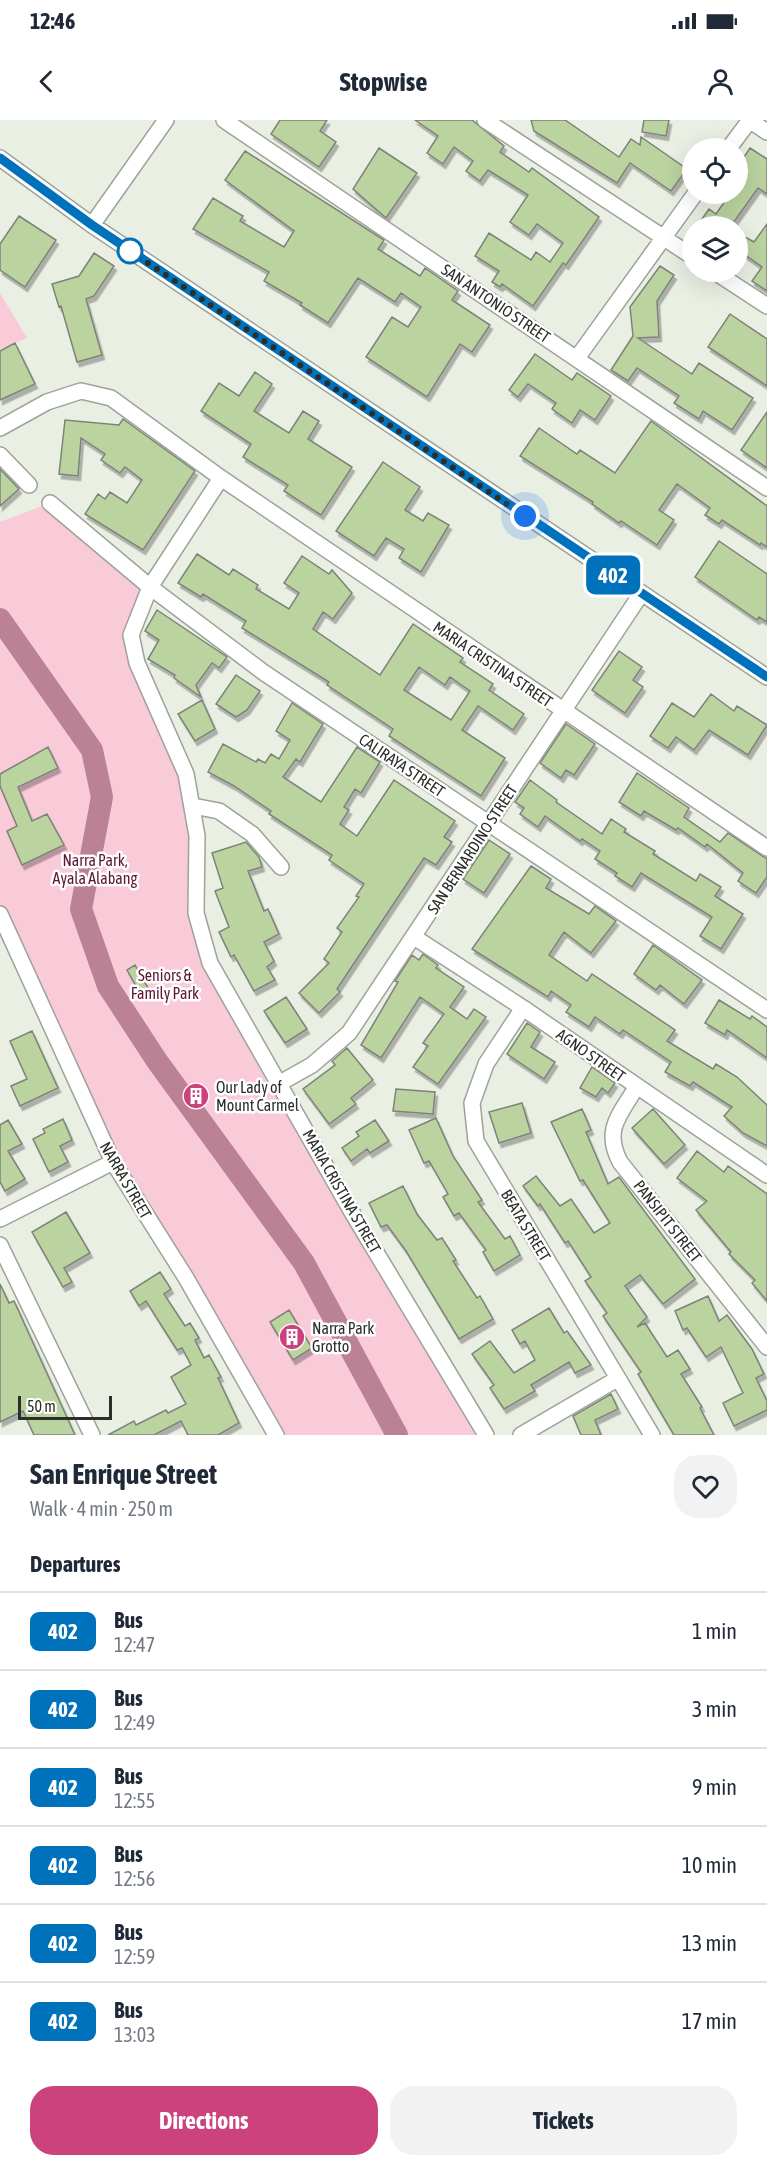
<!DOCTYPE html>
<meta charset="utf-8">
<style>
body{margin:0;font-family:"Asap Condensed",sans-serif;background:#f2f2f3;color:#1f2937;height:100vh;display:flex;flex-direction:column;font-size:22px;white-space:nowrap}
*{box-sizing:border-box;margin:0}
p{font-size:20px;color:#747a83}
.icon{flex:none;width:33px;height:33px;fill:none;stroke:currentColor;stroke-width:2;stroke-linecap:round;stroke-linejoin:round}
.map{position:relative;height:1315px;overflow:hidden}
.panel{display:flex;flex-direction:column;background:#fff;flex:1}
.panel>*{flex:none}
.badge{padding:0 12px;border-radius:9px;font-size:21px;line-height:39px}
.controls{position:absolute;left:682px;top:18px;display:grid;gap:12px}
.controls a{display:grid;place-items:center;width:66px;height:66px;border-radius:50%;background:#fff;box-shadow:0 6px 24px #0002;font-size:30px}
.scale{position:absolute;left:18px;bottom:15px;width:94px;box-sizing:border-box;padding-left:6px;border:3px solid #2c2e2a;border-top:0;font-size:16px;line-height:21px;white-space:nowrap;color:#2c2e2a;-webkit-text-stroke:4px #fff;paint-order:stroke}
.you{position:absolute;width:30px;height:30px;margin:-15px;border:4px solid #fff;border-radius:50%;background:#1a73e8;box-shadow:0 0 0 9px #1a73e833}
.map>.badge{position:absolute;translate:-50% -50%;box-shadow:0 0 0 3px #fff}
h2{padding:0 30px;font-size:22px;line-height:54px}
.round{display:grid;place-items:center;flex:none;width:63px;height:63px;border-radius:24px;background:#f2f2f3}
.summary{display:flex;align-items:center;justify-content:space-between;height:102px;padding:0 30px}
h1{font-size:28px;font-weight:700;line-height:45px}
.button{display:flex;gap:12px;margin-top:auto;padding:12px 30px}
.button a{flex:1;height:69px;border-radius:24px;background:#cb427c;color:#fff;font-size:24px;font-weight:700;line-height:69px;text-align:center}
.button a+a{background:#f2f2f3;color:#1f2937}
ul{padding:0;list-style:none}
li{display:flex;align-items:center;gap:18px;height:78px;padding:0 30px;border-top:2px solid #e0e1e3}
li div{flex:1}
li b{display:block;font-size:22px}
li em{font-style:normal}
li .badge{min-width:66px;font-weight:700;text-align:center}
.status{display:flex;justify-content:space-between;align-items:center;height:42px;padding:0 30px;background:#fff;direction:ltr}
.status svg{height:16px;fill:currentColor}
header{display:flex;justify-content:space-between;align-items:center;height:78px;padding:0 30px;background:#fff;font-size:27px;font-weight:700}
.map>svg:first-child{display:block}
.green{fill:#f9cad8}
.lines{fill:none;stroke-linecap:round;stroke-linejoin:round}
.river{stroke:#bb8194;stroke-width:22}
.building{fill:#bad39f;stroke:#7e8379;stroke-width:1.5;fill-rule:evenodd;filter:url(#shadow)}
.minor-casing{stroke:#9ea399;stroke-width:18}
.minor{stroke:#fff;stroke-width:15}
.line-casing{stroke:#fff;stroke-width:14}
.line{stroke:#0072bc;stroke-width:9}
.walk{stroke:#2c2e2a;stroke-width:6;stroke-dasharray:0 10.8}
.stop-dot{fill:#fff;stroke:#0072bc;stroke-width:3}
.labels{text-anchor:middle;stroke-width:5;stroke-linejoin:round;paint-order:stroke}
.street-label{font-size:16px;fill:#2c2e2a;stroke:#fff}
.park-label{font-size:16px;fill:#5d1735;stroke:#fff}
.poi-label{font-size:16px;fill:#2c2e2a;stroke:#fff;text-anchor:start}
</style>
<div class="status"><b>12:46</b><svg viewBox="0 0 49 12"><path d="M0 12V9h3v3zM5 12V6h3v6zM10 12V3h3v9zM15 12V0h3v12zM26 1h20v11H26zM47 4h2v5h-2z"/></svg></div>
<header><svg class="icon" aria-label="back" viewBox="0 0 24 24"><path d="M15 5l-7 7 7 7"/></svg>Stopwise<svg class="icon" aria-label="person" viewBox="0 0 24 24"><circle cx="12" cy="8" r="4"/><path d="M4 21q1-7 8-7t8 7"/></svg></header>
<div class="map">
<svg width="767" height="1315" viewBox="0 0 767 1315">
<defs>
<filter id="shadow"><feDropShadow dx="2.5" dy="4.5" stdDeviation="0" flood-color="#0004"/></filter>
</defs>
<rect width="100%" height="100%" fill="#eaefe4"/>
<path class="green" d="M 0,173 L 27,218 L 0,229 Z
M 50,383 L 149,469 L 130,515 L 128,543 L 180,657 L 191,713 L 189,790 L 203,846 L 267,962 L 478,1315 L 282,1315 L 118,1043 L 0,787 L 0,402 Z"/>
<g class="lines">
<path class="river" d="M 0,499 L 92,630 L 102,677 L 81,789 L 108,866 L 157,941 L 304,1143 L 397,1315"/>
</g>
<path class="building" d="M 280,0 L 327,0 L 320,11 L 336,22 L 319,47 L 271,14 Z
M 415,0 L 472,0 L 504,26 L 500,32 L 529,52 L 532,48 L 599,97 L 566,145 L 563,143 L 533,186 L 502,164 L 500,167 L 492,162 L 499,151 L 475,136 L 489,113 L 531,140 L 536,132 L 550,142 L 563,123 L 537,104 L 529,115 L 510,102 L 528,75 L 488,50 L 480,61 L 466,51 L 473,41 L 454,27 L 443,44 L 427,33 L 438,16 Z
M 531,0 L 565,0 L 619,37 L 631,19 L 640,25 L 641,17 L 687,49 L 671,71 L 630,43 L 617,63 L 534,11 Z
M 644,0 L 669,0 L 666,16 L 642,12 Z
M 379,28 L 417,53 L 386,98 L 353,69 Z
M 750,28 L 767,39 L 767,74 L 758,68 L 731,106 L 697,106 L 709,89 L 716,94 L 730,74 L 738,74 L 738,46 Z
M 245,31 L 384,120 L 378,129 L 420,156 L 425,148 L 458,171 L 452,180 L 490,205 L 472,232 L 460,224 L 427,277 L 366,237 L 392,197 L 408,207 L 421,187 L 401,173 L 395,182 L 358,158 L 328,203 L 300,185 L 302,183 L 264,161 L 269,152 L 193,109 L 213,78 L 243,96 L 240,101 L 284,127 L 294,111 L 225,60 Z
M 19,96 L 56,120 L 25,167 L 0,150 L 0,124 Z
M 767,104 L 767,171 L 752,161 L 762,147 L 738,130 L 738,113 L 754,122 Z
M 94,133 L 114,146 L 94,176 L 86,179 L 102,235 L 77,242 L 61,186 L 59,187 L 52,164 L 79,156 Z
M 660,146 L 674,155 L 657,181 L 659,217 L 638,218 L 692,254 L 699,243 L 753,278 L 732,310 L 703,291 L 699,299 L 674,283 L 679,276 L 637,248 L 628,261 L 611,250 L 633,216 L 630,187 Z
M 730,194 L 767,219 L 767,266 L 708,227 Z
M 15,223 L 35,264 L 0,280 L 0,231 Z
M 535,234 L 572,260 L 577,253 L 611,276 L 595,300 L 580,290 L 572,303 L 552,289 L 556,283 L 528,264 L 518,277 L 509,270 Z
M 255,252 L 272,264 L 254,291 L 289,313 L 303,291 L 319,301 L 308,319 L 352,347 L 321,395 L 284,371 L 288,365 L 243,337 L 251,324 L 201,291 L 219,263 L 239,276 Z
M 767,292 L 767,348 L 741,330 Z
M 123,299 L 195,351 L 143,430 L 85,394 L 98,374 L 105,379 L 110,372 L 127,383 L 142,360 L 125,347 L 120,353 L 101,340 L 105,334 L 81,318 L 78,356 L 59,354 L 65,300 L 119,305 Z
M 651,301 L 767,386 L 767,427 L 761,423 L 760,425 L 722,400 L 719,404 L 705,395 L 710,388 L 677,364 L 659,390 L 674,400 L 657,425 L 621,401 L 619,403 L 592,384 L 593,382 L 520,336 L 539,308 L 577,334 L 580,330 L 615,353 Z
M 383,342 L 420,367 L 405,390 L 423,401 L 428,393 L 449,405 L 421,452 L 399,438 L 404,429 L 386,418 L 374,436 L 336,411 Z
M 0,349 L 19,369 L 0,386 Z
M 719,421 L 767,454 L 767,502 L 759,497 L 757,500 L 695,457 Z
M 197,434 L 229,455 L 233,449 L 258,465 L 256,469 L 289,489 L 299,473 L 284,463 L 302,436 L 329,454 L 332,450 L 352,473 L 333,499 L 323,492 L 313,509 L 380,555 L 413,504 L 463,538 L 460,542 L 493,564 L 489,570 L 524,594 L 513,610 L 478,586 L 462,610 L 505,638 L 481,676 L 389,616 L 393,609 L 327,565 L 329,562 L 242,508 L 246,501 L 203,474 L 201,477 L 178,463 ZM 419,547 L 445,565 L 450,557 L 470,571 L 451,600 L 404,570 Z
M 157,490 L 227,537 L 219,548 L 212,543 L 196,565 L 201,577 L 174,558 L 175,555 L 148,539 L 159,520 L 145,511 Z
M 619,531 L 642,547 L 633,560 L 643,567 L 625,593 L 592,570 Z
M 236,555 L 260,571 L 247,590 L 236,597 L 216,584 Z
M 711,574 L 734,591 L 737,586 L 767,605 L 748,635 L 709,610 L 694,630 L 676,617 L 668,628 L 650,616 L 672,583 L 694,597 Z
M 202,580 L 215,609 L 195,621 L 178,594 Z
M 292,583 L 323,604 L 300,642 L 296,639 L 283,657 L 321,682 L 357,627 L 380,642 L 361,673 L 355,669 L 344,687 L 349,690 L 340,704 L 357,716 L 394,660 L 455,701 L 444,717 L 452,722 L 436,745 L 424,738 L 337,869 L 340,872 L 319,893 L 299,873 L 329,843 L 324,839 L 342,812 L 337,808 L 359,777 L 356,776 L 364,764 L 329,740 L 332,735 L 269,694 L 271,691 L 234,666 L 208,652 L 223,624 L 256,642 L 258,639 L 265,643 L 271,634 L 279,639 L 290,620 L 276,611 Z
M 566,604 L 595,624 L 574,655 L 566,650 L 561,658 L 540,643 Z
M 48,627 L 58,648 L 18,667 L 32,701 L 47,694 L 64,725 L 22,745 L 7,711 L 17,706 L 0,666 L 0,654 Z
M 637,653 L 689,688 L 684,697 L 720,722 L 728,713 L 767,739 L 767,757 L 756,773 L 738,761 L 743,753 L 707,724 L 705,727 L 678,708 L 676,710 L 644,691 L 641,696 L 619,682 Z
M 530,660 L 557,680 L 556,682 L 602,714 L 611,699 L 626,709 L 624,712 L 655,731 L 653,734 L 696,761 L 700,754 L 721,767 L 715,776 L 743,794 L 721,829 L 700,816 L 712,797 L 641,753 L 632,767 L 615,756 L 617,753 L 595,739 L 600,731 L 582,719 L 580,721 L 545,696 L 538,707 L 520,694 L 524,688 L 515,682 Z
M 489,720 L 510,734 L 484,773 L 463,759 Z
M 246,722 L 259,737 L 262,747 L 248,751 L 264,791 L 268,789 L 279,814 L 264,822 L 274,841 L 267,847 L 275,860 L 254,871 L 234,835 L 231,837 L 219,812 L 229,807 L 215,771 L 223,768 L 212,733 Z
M 531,746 L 551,759 L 546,768 L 589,794 L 595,786 L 616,801 L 591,833 L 564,812 L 549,835 L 587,861 L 592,854 L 675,910 L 667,921 L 713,949 L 716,944 L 737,957 L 767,985 L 767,1026 L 743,1013 L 724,996 L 732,987 L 693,962 L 690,966 L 665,952 L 671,942 L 623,910 L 620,914 L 595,897 L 589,907 L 566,892 L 571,885 L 551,871 L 548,877 L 472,829 Z
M 653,825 L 702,860 L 684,884 L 660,865 L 656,870 L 634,854 Z
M 423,834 L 438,845 L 436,848 L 464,867 L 450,887 L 467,899 L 474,889 L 486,897 L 438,964 L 413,947 L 428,926 L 423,923 L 444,894 L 420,877 L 381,938 L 361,925 L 398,862 L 395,861 L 412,835 L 419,840 Z
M 135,845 L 149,870 L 141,875 L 127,850 Z
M 286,877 L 307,909 L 285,923 L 264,891 Z
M 719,880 L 750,899 L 752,896 L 767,907 L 767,938 L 727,910 L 725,915 L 705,903 Z
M 527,903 L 540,912 L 531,927 L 555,942 L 544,959 L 507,934 Z
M 32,911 L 58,968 L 20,986 L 11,966 L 27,959 L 10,921 Z
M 347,928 L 373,960 L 351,978 L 356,984 L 329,1004 L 303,969 L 335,945 L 332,941 Z
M 592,947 L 615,963 L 608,973 L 602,968 L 596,977 L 580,968 Z
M 396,969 L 435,972 L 433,994 L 393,991 Z
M 522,983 L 531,1013 L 499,1023 L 489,992 Z
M 582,989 L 591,1010 L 586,1012 L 608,1064 L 619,1057 L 695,1159 L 663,1184 L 640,1155 L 625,1166 L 647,1197 L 637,1207 L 645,1203 L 667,1237 L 678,1230 L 690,1249 L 681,1254 L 702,1287 L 700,1288 L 714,1315 L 674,1315 L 638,1254 L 641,1252 L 603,1196 L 607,1193 L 585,1161 L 591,1157 L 568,1121 L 565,1123 L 540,1084 L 538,1086 L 523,1066 L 536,1056 L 560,1086 L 571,1079 L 594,1113 L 610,1103 L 583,1060 L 580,1061 L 551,1002 Z
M 653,989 L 685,1025 L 664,1044 L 632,1008 Z
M 436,998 L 453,1036 L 482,1080 L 478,1082 L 505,1119 L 510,1116 L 520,1135 L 494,1151 L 483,1132 L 486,1130 L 459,1093 L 454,1096 L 443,1077 L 448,1074 L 429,1041 L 424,1043 L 409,1010 Z
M 63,999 L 72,1020 L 60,1026 L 68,1042 L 49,1052 L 33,1019 L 45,1013 L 43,1009 Z
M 8,1000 L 22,1024 L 8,1031 L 25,1059 L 5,1071 L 0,1062 L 0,1005 Z
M 375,1000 L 389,1021 L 370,1033 L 367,1029 L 351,1041 L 342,1028 L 359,1016 L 356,1012 Z
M 697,1031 L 724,1052 L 728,1046 L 767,1074 L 767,1181 L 752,1163 L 755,1160 L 729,1134 L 731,1132 L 696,1090 L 707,1081 L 677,1058 Z
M 403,1066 L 417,1094 L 437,1120 L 442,1118 L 456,1140 L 453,1141 L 477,1178 L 480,1176 L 493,1199 L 459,1219 L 406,1131 L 387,1105 L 381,1107 L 369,1083 Z
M 66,1092 L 90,1133 L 64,1148 L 72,1162 L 63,1167 L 32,1112 Z
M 160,1152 L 171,1169 L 164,1174 L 185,1206 L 190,1203 L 199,1218 L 195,1220 L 204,1238 L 209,1235 L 221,1257 L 218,1258 L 239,1303 L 218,1315 L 188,1315 L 181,1301 L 154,1315 L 108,1315 L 134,1301 L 136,1305 L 166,1290 L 168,1293 L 186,1284 L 171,1257 L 191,1245 L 182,1228 L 177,1230 L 146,1181 L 139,1186 L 130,1171 Z
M 0,1164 L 9,1183 L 14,1181 L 75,1315 L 34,1315 L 23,1291 L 0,1302 Z
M 708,1176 L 719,1201 L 727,1195 L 752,1229 L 764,1254 L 756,1258 L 767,1281 L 767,1290 L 734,1306 L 723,1283 L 743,1273 L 721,1227 L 706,1237 L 687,1208 L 683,1210 L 675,1191 Z
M 549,1188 L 564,1213 L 567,1211 L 591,1245 L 575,1253 L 569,1242 L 531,1265 L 535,1271 L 504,1289 L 490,1268 L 494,1265 L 472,1234 L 490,1221 L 514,1253 L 535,1240 L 525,1221 L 520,1224 L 512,1210 Z
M 289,1190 L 312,1228 L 293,1240 L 270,1202 Z
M 611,1274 L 618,1289 L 595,1300 L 601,1315 L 581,1315 L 573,1296 Z"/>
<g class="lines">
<g class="minor-casing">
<path id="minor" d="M 224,0 L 767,368
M 485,0 L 693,137
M 749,0 L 767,12
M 729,28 L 750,0
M 0,38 L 92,105 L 767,557
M 92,105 L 166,0
M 715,152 L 767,186
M 577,238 L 695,74
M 0,308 L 47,282 L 81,271 L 111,278 L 221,358 L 767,728
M 0,335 L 29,365
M 221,358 L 150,467 L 131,515 L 137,543 L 186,654 L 197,716 L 196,793 L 210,843 L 353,1094 L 486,1315
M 50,383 L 150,467 L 263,552 L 767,890
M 193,686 L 219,691 L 252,714 L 281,747
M 0,794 L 113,1042 L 186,1158 L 276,1315
M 414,817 L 523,888 L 767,1055
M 523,888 L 486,944 L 472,983 L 476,1021 L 652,1315
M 280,963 L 312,945 L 349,913 L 641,474
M 637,966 C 620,995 603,1009 620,1042 L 767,1227
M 0,1099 L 113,1042
M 0,1125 L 92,1315
M 521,1315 L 617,1259"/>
</g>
<use href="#minor" class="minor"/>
</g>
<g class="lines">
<g class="line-casing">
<path id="line" d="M 0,38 L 92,105 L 767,557"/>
</g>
<use href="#line" class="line"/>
<path class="walk" d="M 130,131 L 525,396"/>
</g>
<defs>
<g id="building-disc" transform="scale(1.35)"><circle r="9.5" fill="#cb427c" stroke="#fff"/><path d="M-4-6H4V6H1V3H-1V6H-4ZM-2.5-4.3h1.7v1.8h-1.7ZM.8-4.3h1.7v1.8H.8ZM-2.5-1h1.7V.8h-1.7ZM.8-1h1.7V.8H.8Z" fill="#fff"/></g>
</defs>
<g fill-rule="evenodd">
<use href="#building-disc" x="196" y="976"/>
<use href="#building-disc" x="292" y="1217"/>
</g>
<circle class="stop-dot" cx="130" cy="131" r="12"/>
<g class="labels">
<g class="street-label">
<text transform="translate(496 183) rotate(34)" y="6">SAN ANTONIO STREET</text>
<text transform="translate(493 544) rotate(34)" y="6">MARIA CRISTINA STREET</text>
<text transform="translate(402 645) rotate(34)" y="6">CALIRAYA STREET</text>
<text transform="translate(472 729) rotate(-57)" y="6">SAN BERNARDINO STREET</text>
<text transform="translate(591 935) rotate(35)" y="6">AGNO STREET</text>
<text transform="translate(126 1060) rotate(60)" y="6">NARRA STREET</text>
<text transform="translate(342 1071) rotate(60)" y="6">MARIA CRISTINA STREET</text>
<text transform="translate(668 1101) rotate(52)" y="6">PANSIPIT STREET</text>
<text transform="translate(526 1105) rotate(59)" y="6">BEATA STREET</text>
</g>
<g class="park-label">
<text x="95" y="746">Narra Park,<tspan x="95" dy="18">Ayala Alabang</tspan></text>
<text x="165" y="861">Seniors &amp;<tspan x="165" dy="18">Family Park</tspan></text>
</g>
<g class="poi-label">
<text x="216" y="973">Our Lady of<tspan x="216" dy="18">Mount Carmel</tspan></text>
<text x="312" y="1214">Narra Park<tspan x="312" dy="18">Grotto</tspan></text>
</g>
</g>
</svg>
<div class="controls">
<a><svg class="icon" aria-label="locate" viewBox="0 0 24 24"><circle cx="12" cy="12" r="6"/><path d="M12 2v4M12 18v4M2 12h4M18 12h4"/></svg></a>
<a><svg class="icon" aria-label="layers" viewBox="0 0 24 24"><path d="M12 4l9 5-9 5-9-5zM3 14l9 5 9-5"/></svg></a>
</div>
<div class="scale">50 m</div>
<div class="you" style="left:525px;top:396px"></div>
<b class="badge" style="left:613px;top:455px;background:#0072bc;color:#fff">402</b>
</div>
<section class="panel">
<div class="summary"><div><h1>San Enrique Street</h1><p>Walk · 4 min · 250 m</p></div><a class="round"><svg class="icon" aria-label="heart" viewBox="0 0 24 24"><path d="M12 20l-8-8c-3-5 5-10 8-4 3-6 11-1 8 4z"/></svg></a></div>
<h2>Departures</h2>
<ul>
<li><span class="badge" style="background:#0072bc;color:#fff">402</span><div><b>Bus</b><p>12:47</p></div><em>1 min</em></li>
<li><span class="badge" style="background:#0072bc;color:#fff">402</span><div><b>Bus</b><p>12:49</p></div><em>3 min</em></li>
<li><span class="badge" style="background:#0072bc;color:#fff">402</span><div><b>Bus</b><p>12:55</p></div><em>9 min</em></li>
<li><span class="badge" style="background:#0072bc;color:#fff">402</span><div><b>Bus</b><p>12:56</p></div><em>10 min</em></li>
<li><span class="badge" style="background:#0072bc;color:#fff">402</span><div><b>Bus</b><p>12:59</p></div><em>13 min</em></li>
<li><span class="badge" style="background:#0072bc;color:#fff">402</span><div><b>Bus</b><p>13:03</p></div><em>17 min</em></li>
</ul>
<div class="button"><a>Directions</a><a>Tickets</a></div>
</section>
